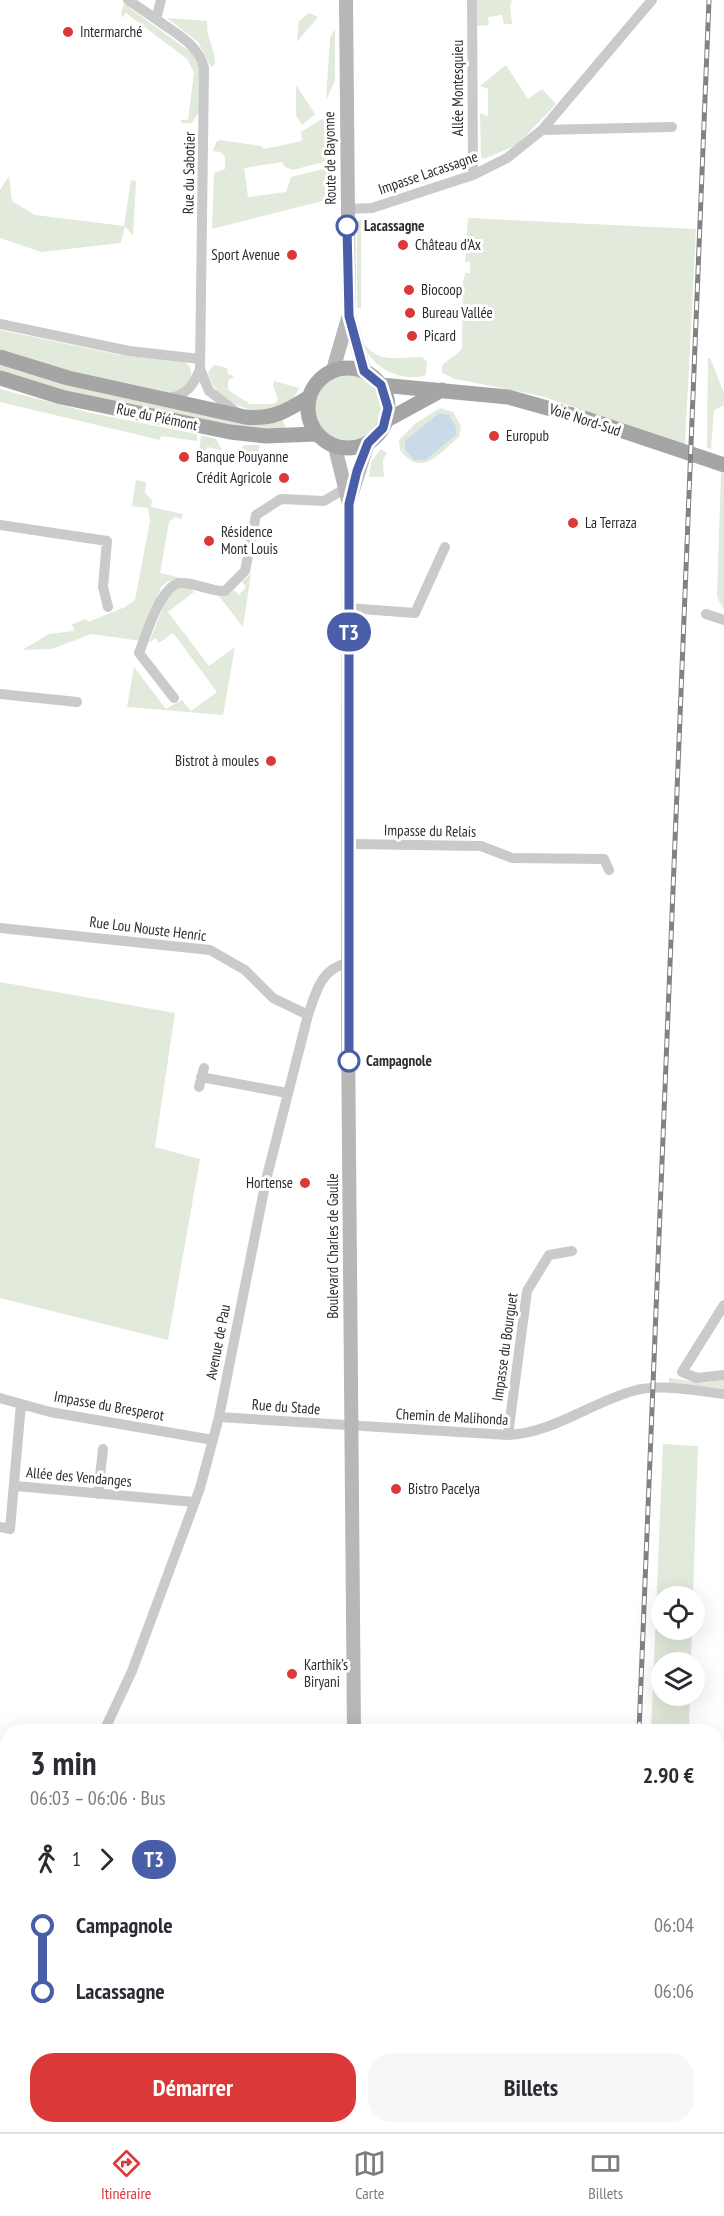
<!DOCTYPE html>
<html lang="fr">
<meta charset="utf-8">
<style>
body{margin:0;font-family:"PT Sans Narrow",sans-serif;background:#f7f7f7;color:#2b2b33;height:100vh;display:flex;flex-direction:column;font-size:22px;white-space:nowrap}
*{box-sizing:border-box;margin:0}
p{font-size:20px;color:#7c7c81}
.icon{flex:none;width:33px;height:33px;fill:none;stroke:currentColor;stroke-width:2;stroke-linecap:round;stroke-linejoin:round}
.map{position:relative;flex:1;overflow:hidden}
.drawer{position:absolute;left:0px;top:1724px;width:724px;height:410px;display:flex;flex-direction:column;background:#fff;border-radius:24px 24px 0 0;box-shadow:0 6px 24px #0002}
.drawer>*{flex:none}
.badge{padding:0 12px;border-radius:20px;font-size:21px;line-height:39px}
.buttons{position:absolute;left:651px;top:1586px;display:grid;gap:12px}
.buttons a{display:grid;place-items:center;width:54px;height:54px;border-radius:50%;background:#fff;box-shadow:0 6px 24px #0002;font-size:30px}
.map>.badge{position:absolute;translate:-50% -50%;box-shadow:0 0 0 3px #fff}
.legs{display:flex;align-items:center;gap:9px;height:66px;padding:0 30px;font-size:20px}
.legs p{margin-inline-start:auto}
.overview{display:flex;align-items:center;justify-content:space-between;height:102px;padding:0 30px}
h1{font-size:33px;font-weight:800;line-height:45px}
.cta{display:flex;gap:12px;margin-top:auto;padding:12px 30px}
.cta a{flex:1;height:69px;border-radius:24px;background:#db3939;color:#fff;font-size:24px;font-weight:800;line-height:69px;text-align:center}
.cta a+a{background:#f7f7f7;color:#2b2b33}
ul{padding:0 30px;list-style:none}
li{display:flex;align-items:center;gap:21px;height:66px;font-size:22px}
li i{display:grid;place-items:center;width:9px;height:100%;margin:0 8px;background:currentColor}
li i::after{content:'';width:15px;height:15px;margin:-8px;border:4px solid;border-radius:50%;background:#fff}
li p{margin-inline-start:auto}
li:first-child i{background:linear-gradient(#0000 50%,currentColor 0)}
li:last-child i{background:linear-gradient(currentColor 50%,#0000 0)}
.menu{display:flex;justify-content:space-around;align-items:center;height:84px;border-top:2px solid #e1e1e2;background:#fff;font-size:16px;color:#7c7c81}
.menu a{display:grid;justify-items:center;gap:3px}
.menu .on{color:#db3939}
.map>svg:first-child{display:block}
.green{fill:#e2eadc}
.water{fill:#c9dae9}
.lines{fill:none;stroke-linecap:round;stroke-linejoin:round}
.street{stroke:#cacaca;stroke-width:10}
.secondary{stroke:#b7b7b7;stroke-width:14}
.primary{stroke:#a5a5a5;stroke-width:15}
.rail-casing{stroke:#828282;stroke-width:5}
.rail{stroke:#fff;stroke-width:3;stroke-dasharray:9;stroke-linecap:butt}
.line-1-casing{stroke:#fff;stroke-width:14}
.line-1{stroke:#4a5da8;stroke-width:9}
.poi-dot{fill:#db3939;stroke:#fff;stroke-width:2}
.stop-1-dot{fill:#fff;stroke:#4a5da8;stroke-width:3}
.labels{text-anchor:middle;stroke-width:6;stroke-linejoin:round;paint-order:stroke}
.poi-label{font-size:15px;fill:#2d2d2d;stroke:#fff;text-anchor:start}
.street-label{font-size:15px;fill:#2d2d2d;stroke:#fff}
.stop-label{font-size:15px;font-weight:bold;fill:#2d2d2d;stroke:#fff;text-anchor:start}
</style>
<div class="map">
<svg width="724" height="2132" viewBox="0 0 724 2132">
<rect width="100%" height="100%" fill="#fff"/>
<path class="green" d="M 476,0 L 512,0 L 510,6 L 512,24 L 504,24 L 502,15 L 488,17 L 489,25 L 477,26 Z
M 124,4 L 192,53 L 200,67 L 199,112 L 192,123 L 181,123 L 181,120 L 188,120 L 194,72 L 187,59 L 126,13 L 122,18 L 121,12 Z
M 309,13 L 318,17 L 297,42 L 299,21 Z
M 167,18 L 207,21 C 206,40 215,46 215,64 L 211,67 L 198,42 Z
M 335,29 L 335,81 L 326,100 L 330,38 Z
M 506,65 L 528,99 L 542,89 L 556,104 L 517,145 L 484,159 L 481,157 L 480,113 L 488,116 L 488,89 L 480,86 Z
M 296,85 L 315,114 L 302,125 L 296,115 Z
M 322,119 L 333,126 L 334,159 L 293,170 L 285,167 L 282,162 L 244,168 L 248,197 L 286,192 L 291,177 L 334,166 L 334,193 L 322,201 L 212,229 L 214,173 L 225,169 L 225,157 L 221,152 L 213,151 L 216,142 L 220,140 L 261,146 L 264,149 L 302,141 L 301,132 Z
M 9,176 L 12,201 L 35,215 L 124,226 L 131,180 L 136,181 L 133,236 L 125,226 L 121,243 L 41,252 L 0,238 L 0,190 Z
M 468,218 L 696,229 L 685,445 L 541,396 L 455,379 L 442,373 L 442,366 C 448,358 457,356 462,348 L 463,283 L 465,273 L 470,273 L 470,262 L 465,262 Z
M 364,219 L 361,227 L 361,309 L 357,307 L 357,225 L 358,221 Z
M 0,330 L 120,355 L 185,362 L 190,367 L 192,378 L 187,386 L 172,394 L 76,373 L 0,349 Z
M 363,343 C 380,364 397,357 422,357 L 427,362 L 426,375 C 402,383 371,368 363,343 Z
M 708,358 L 710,358 L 724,393 L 724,405 L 714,410 L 711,449 L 707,448 Z
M 0,364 L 282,419 L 287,430 L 255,430 L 98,400 L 0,373 Z
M 214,365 L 227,368 L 228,374 L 234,376 L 228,381 L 228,390 L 250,404 L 274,404 L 278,400 L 273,385 L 274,381 L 299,388 C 283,428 215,410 208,372 Z
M315 408a34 34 0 1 1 68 0a34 34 0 1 1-68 0Z
M 0,389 L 91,413 L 197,434 L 197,441 L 161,436 L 160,440 L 0,402 Z
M 440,408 L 453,412 L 461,426 L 459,437 C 439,453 422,479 400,450 L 399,440 L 416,423 Z
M 201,435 L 216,439 L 222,450 L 207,447 L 205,453 L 199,452 Z
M 245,445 L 260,445 L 255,464 L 248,463 L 249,456 L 235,453 Z
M 381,449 L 387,453 L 383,460 L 384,477 L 369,477 L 371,462 Z
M 721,473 L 724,473 L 724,610 L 717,597 Z
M 136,480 L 146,482 L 145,493 L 152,500 L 151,507 L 183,514 L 181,519 L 175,517 L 169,522 L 160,573 L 181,578 L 167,582 L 161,587 L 141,641 L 91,634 L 52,649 L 22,650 L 49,634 L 74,631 L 72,624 L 86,619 L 88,622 L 125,607 L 135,600 L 150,521 L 148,508 L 132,506 Z
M 251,574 L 243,627 L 218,595 L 230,593 L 234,590 L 239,595 L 246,587 L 242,582 Z
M 175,588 L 191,588 L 194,592 L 168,612 L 209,666 L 235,647 L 223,715 L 127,707 L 134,667 L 166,709 L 182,700 L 191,711 L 217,692 L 173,633 L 159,643 L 156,638 L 149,643 L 168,594 Z
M 0,982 L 175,1013 L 155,1147 L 200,1159 L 168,1340 L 0,1298 Z
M 669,1378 L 702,1383 L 724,1380 L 724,1389 L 669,1383 Z
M 663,1444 L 698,1446 L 693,1596 L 662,1596 L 662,1629 L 692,1629 L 691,1662 L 662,1662 L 662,1695 L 690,1695 L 689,1731 L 651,1731 Z
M 366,2126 L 454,2126 L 455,2132 L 366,2132 Z"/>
<path class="water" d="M 439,413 L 449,415 L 456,427 L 456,435 L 425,460 L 414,460 L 405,449 L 405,441 Z"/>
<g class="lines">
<path class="street" d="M 128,0 L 156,19
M 161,0 L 156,19 C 174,33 199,44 204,68 L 200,369 C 194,385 186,396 168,398
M 472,0 L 473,175
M 542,130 L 652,0
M 347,209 L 372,208 L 473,175 L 507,158 L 542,130 L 672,127
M 0,324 L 129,351 L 200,359
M 200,369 L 209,391 L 235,411
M 0,525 L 107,541 L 103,587 L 108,607
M 348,608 L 415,613 L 445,547
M 706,614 L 724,620
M 0,694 L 77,702
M 174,698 L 139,653 C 146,636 161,582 182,583 C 197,583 211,592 225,591 L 245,571 L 256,515 L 281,499 L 324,501 L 346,488
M 350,844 L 481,846 L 512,858 L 604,859 L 609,870
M 0,928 L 210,950 L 245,970 L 273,998 L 308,1015
M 201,1077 L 287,1093
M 199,1087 L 204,1068
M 724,1305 L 682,1372 L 697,1378 L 724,1375
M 0,1398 L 50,1412 L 213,1440
M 219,1417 L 508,1435 C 553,1433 590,1403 633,1391 C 661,1383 696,1391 724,1394
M 508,1435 L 527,1291 L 549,1255 L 572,1251
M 16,1486 L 194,1502
M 98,1494 L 103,1449
M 0,1527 L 10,1529 L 21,1404
M 104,1731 L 132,1671 L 200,1488 L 219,1417 L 266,1180 L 308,1015 C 316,992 321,968 348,963
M 0,1765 L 8,1767
M 0,1917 L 8,1904
M 0,2120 L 0,2127
M 10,2126 L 23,2132
M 177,2126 L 180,2132
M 462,2126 L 463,2132
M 81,2132 L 108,2126"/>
<path class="secondary" d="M 346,0 L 349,316 L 364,371
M 333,370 L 348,318
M 335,447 L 349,504 L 348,1032 L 354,1731
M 350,499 L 368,443
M 357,2126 L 357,2132"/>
<path class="primary" d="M 0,357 L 68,378 L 245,417 C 272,420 287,411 309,397
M308 408a40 40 0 1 1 80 0a40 40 0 1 1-80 0Z
M 0,378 L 61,397 L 230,432 L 266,436 L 316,434
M 381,385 L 508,397 L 590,420 L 724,465
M 387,420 L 442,390"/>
<g class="rail-casing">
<path id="rail" d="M 639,1731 L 709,0
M 623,2132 L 623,2126"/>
</g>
<use href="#rail" class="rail"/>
</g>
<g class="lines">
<g class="line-1-casing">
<path id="line-1" d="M 347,226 L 349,316 L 364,371 L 381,385 L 388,408 L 383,428 L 368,443 L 357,471 L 349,504 L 349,1061"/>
</g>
<use href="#line-1" class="line-1"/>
</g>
<g class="poi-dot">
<circle cx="68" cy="32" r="6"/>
<circle cx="403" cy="245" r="6"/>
<circle cx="292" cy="255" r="6"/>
<circle cx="409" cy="290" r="6"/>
<circle cx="410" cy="313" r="6"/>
<circle cx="412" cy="336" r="6"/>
<circle cx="494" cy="436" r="6"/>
<circle cx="184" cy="457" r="6"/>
<circle cx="284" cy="478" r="6"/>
<circle cx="573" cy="523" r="6"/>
<circle cx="209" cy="541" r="6"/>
<circle cx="271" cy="761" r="6"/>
<circle cx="305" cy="1183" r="6"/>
<circle cx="396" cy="1489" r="6"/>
<circle cx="292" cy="1674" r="6"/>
</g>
<g class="stop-1-dot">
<circle cx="347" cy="226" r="10"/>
<circle cx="349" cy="1061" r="10"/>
</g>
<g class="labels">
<g class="poi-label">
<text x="80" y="37">Intermarché</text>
<text x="415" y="250">Château d'Ax</text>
<text x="280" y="260" text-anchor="end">Sport Avenue</text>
<text x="421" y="295">Biocoop</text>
<text x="422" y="318">Bureau Vallée</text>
<text x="424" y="341">Picard</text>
<text x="506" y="441">Europub</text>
<text x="196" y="462">Banque Pouyanne</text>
<text x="272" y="483" text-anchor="end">Crédit Agricole</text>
<text x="585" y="528">La Terraza</text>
<text x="221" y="537">Résidence<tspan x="221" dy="17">Mont Louis</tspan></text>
<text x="259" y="766" text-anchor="end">Bistrot à moules</text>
<text x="293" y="1188" text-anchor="end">Hortense</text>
<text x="408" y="1494">Bistro Pacelya</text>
<text x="304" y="1670">Karthik’s<tspan x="304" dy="17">Biryani</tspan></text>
</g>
<g class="street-label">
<text transform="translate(458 88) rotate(-90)" y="5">Allée Montesquieu</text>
<text transform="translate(330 158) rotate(-91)" y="5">Route de Bayonne</text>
<text transform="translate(189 173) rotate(-89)" y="5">Rue du Sabotier</text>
<text transform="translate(428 173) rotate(-19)" y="5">Impasse Lacassagne</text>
<text transform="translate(157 417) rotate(12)" y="5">Rue du Piémont</text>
<text transform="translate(585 420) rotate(18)" y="5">Voie Nord-Sud</text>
<text transform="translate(430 831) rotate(1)" y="5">Impasse du Relais</text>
<text transform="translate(148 929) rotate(7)" y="5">Rue Lou Nouste Henric</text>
<text transform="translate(333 1246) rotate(-90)" y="5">Boulevard Charles de Gaulle</text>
<text transform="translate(218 1342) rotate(-79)" y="5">Avenue de Pau</text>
<text transform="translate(505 1347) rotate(-82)" y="5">Impasse du Bourguet</text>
<text transform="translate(109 1406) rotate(10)" y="5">Impasse du Bresperot</text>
<text transform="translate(286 1407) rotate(4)" y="5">Rue du Stade</text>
<text transform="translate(452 1417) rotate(3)" y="5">Chemin de Malihonda</text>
<text transform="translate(79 1477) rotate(5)" y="5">Allée des Vendanges</text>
</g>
<g class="stop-label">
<text x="364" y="231">Lacassagne</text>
<text x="366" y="1066">Campagnole</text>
</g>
</g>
</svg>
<div class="buttons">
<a><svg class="icon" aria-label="locate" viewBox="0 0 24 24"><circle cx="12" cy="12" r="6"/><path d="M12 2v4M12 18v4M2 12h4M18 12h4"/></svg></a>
<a><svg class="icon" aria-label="layers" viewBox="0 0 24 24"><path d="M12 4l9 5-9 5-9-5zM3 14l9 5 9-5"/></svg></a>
</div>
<b class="badge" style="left:349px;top:632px;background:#4a5da8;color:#fff">T3</b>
<section class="drawer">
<div class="overview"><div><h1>3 min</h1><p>06:03 – 06:06 · Bus</p></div><b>2.90 €</b></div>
<div class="legs"><svg class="icon" aria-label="walk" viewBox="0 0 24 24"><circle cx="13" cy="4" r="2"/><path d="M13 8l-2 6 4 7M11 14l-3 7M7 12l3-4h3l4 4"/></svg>1<svg class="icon" aria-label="forward" viewBox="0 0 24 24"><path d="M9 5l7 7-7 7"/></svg><b class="badge" style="background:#4a5da8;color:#fff">T3</b></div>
<ul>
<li><i style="color:#4a5da8"></i><b>Campagnole</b><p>06:04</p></li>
<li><i style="color:#4a5da8"></i><b>Lacassagne</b><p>06:06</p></li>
</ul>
<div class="cta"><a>Démarrer</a><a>Billets</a></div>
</section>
</div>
<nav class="menu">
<a class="on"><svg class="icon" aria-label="directions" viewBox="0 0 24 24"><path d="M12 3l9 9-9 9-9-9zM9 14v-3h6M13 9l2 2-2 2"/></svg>Itinéraire</a>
<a><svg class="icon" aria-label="map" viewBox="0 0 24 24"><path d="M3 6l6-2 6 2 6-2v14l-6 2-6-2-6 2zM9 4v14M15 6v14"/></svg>Carte</a>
<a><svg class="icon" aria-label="tickets" viewBox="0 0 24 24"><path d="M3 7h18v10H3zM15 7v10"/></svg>Billets</a>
</nav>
